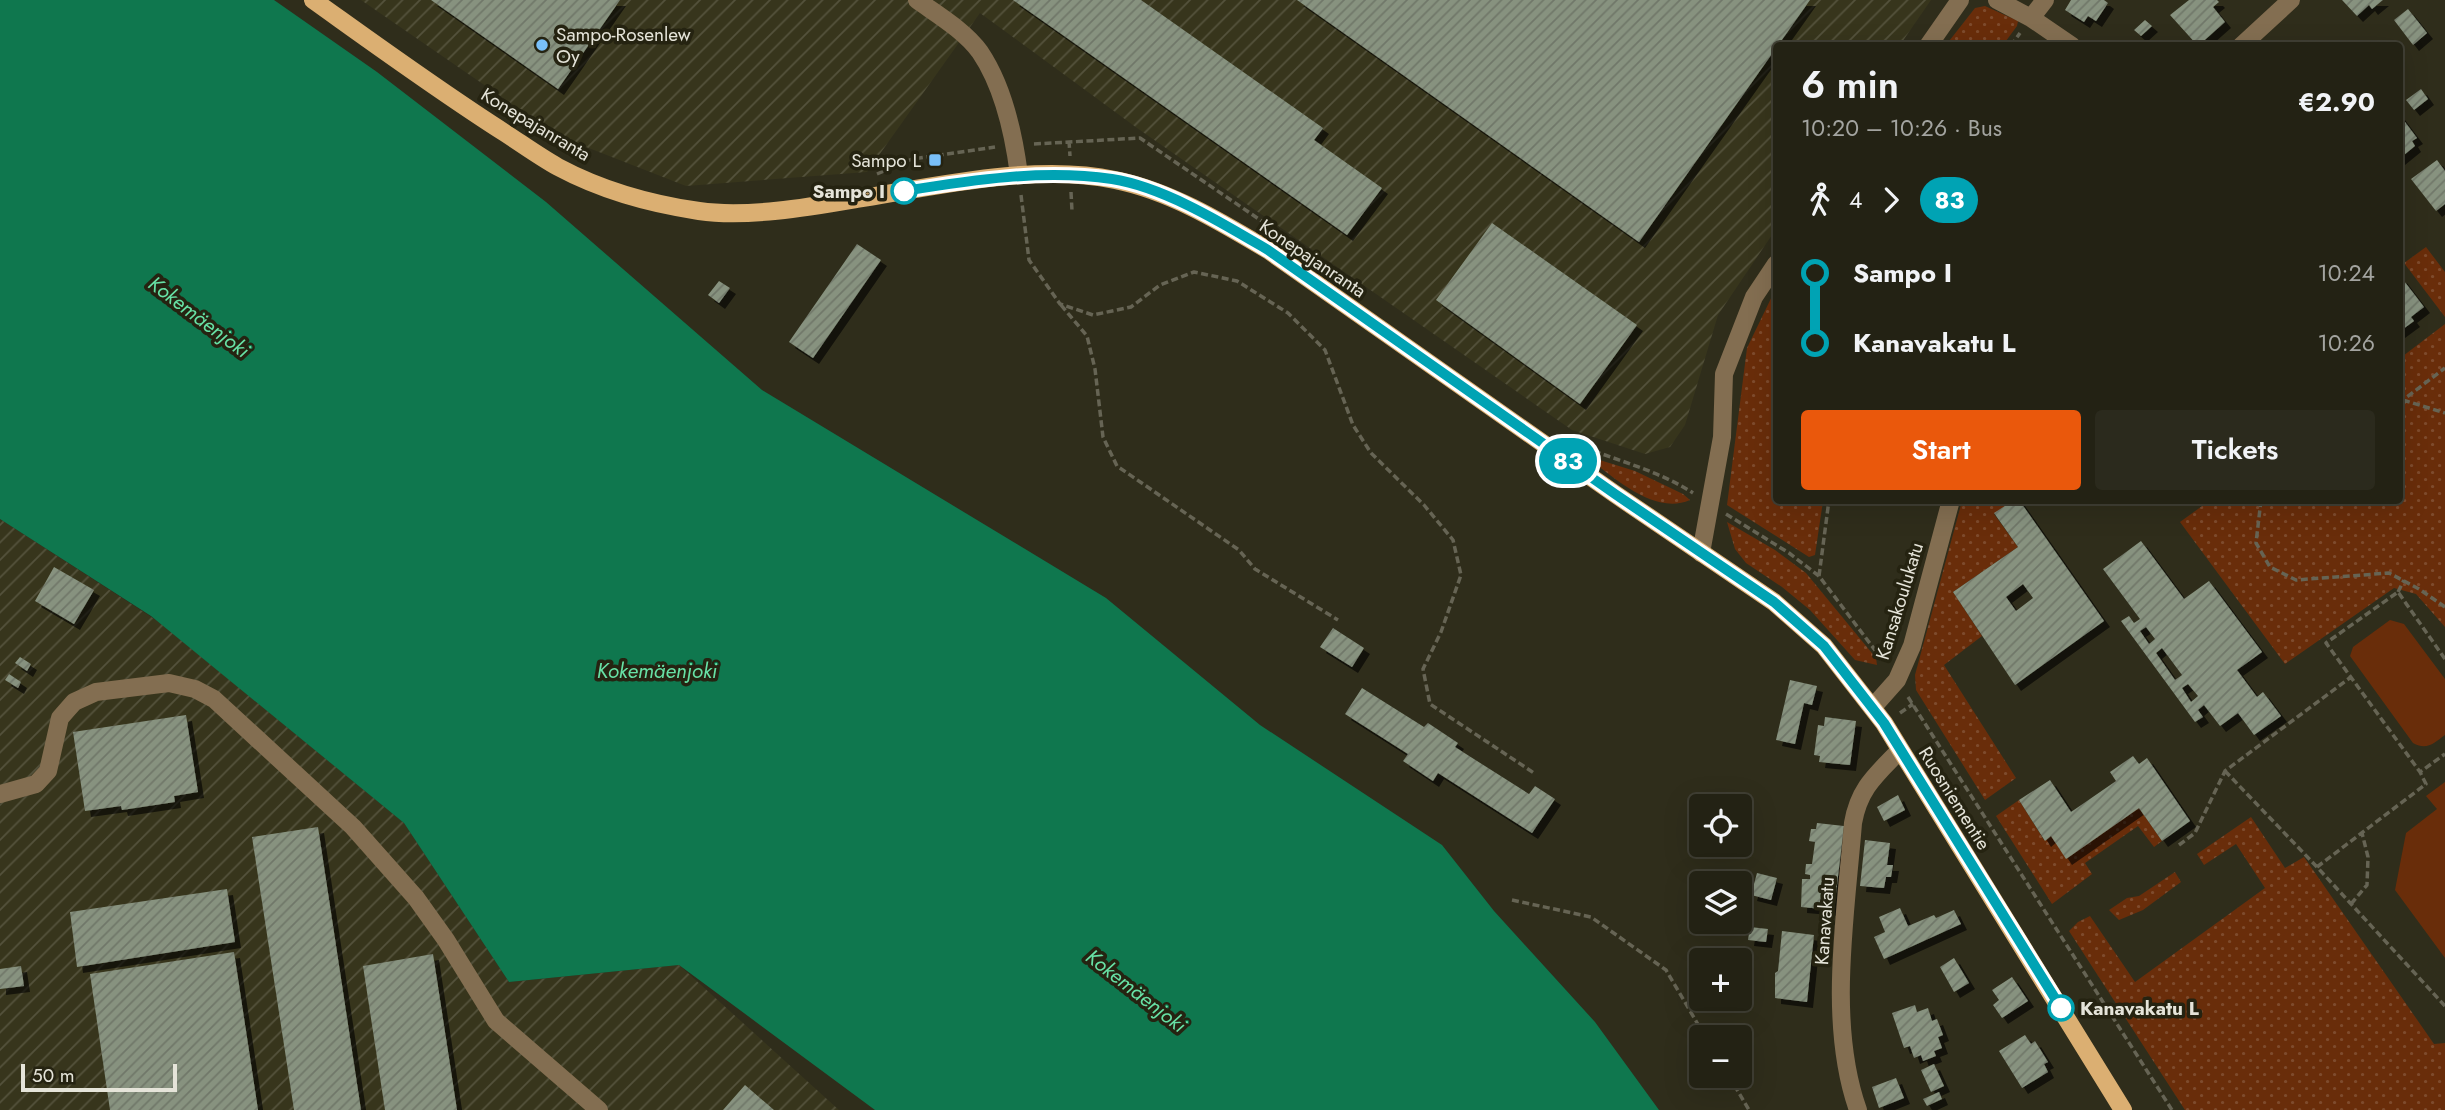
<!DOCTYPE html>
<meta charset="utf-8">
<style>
body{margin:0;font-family:Jost,sans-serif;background:#2b2a1d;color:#f1f3f6;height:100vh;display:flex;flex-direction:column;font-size:26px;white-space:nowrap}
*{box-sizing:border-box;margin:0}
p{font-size:23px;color:#a3a4a0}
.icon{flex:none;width:38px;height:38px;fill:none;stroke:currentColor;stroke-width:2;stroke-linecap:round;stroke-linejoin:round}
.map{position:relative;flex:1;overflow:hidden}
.side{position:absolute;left:1773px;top:42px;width:630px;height:462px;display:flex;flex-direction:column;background:#232214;border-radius:7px;box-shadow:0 7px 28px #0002,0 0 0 2px #403f34}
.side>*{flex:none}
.badge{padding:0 14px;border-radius:23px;font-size:24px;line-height:46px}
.tools{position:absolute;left:1689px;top:794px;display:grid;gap:14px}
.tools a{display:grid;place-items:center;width:63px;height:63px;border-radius:7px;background:#232214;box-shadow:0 7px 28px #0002,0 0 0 2px #403f34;font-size:35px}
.scale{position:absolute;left:21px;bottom:18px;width:156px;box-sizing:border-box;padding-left:7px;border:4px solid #e5e4d9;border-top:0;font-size:19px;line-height:24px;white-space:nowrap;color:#e5e4d9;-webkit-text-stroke:5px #252311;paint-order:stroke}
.map>.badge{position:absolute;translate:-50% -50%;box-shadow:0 0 0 4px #fff}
.legs{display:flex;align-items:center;gap:10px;height:77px;padding:0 28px;font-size:23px}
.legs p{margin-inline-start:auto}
.headline{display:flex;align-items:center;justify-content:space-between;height:119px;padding:0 28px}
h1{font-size:38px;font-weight:600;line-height:52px}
.cta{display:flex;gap:14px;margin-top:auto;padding:14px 28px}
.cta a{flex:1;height:80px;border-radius:7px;background:#ea580c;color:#fff;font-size:28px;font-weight:600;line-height:80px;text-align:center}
.cta a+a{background:#2b2a1d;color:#f1f3f6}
ul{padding:0 28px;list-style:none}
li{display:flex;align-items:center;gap:24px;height:70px;font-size:26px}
li i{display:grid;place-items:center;width:10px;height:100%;margin:0 9px;background:currentColor}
li i::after{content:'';width:18px;height:18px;margin:-9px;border:5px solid;border-radius:50%;background:#232214}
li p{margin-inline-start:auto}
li:first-child i{background:linear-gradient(#0000 50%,currentColor 0)}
li:last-child i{background:linear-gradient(currentColor 50%,#0000 0)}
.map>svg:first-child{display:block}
.industrial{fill:url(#industrial-furrows)}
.grass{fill:url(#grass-dots)}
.park{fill:#692d0a}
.water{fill:#0f774e}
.building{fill:url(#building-hatch);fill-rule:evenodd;filter:url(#shadow)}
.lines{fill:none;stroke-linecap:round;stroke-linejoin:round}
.path{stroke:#666454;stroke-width:3.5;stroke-dasharray:7 3.5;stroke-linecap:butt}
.minor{stroke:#836e51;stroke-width:18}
.major{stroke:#dbaf72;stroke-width:18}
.line-1-casing{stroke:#fff;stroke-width:16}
.line-1{stroke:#00a3b4;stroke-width:10}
.poi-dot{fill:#79bff8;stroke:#252311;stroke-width:2.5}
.stop-1-dot{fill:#fff;stroke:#00a3b4;stroke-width:3.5}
.labels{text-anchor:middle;stroke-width:7;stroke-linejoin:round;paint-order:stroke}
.poi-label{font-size:19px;fill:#e5e4d9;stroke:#252311;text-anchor:start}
.street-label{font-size:19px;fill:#e5e4d9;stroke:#252311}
.stop-label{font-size:19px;font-weight:bold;fill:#e5e4d9;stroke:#252311;text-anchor:end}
.water-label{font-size:21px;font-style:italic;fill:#67e1a5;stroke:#252311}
</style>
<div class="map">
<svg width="2445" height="1110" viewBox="0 0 2445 1110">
<defs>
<pattern id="industrial-furrows" width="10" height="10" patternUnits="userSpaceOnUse" patternTransform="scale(1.75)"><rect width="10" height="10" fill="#37351c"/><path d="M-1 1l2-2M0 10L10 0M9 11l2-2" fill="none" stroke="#54523c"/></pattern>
<pattern id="grass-dots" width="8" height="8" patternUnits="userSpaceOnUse" patternTransform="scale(1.75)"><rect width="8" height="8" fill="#692d0a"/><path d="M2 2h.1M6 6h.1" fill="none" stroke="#7e4b2d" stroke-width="1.8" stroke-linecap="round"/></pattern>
<pattern id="building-hatch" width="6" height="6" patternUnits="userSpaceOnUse" patternTransform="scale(1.75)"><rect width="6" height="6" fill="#87927f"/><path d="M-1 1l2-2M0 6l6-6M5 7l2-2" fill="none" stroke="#707769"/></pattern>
<filter id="shadow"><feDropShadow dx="6" dy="6" stdDeviation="0" flood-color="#0009"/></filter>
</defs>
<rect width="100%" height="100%" fill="#2f2d1b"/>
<path class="industrial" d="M 361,0 L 1931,0 L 1900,45 L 1776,46 L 1776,229 L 1718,315 L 1685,425 L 1670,447 L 1645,454 L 1572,430 L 1137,128 L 980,13 L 867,172 L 686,186 L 558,136 Z
M 0,519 L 159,622 L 404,823 L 509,982 L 679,965 L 839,1110 L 0,1110 Z"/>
<path class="grass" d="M 1985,6 L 2018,21 L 2017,26 L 2003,45 L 1946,45 L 1975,8 Z
M 2426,247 L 2445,272 L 2445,317 L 2404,263 Z
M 1776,288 L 1776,500 L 1823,501 L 1815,555 L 1809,557 L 1727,505 L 1747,348 Z
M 2445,324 L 2445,627 L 2416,594 L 2394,588 L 2285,664 L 2180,522 L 2209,501 L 2399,500 L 2399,359 Z
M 1590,457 L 1635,471 L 1683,494 L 1690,500 C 1655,515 1618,480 1591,461 Z
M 1962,501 L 2014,501 L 1994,514 L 2018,547 L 1953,592 L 1982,636 L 1944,665 L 2016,778 L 1985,800 L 1916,690 L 1915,675 Z
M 1727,522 L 1775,550 L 1806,573 L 1876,658 L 1877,665 L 1855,660 L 1810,610 L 1782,587 L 1746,563 L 1735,549 Z
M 2019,800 L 2044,840 L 2051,836 L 2139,808 L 2162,841 L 2154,847 L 2138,826 L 2085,863 L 2092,874 L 2052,904 L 1996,816 Z
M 2251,817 L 2285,868 L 2304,857 L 2434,1044 L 2445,1043 L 2445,1110 L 2185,1110 L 2069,931 L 2078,922 L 2090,916 L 2135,982 L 2265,888 L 2236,844 L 2204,865 L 2197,854 Z
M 2175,872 L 2181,882 L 2143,910 L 2119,920 L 2109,910 L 2127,898 L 2139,896 Z"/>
<path class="park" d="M 2390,620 L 2404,624 L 2445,679 L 2445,735 C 2434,743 2427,751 2413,743 L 2350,656 L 2353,647 Z
M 2445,782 L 2445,958 L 2395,890 L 2406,833 L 2437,809 L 2426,796 Z"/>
<path class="water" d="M 0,0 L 274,0 L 377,72 L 546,202 L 762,390 L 1106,598 L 1260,725 L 1442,845 L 1494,911 L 1595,1022 L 1659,1110 L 875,1110 L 679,965 L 509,982 L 404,823 L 151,616 L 0,519 Z"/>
<path class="building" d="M 431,0 L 620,0 L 558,89 Z
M 1013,0 L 1141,0 L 1323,128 L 1314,140 L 1382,188 L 1347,235 Z
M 1297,0 L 1810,0 L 1639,242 Z
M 2071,0 L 2104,0 L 2108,3 L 2096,21 L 2088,16 L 2084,22 L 2065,10 Z
M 2189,0 L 2217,0 L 2219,2 L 2213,7 L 2225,22 L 2198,46 L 2170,15 Z
M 2342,0 L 2383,0 L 2372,9 L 2369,5 L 2357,16 Z
M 2408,9 L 2427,33 L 2413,45 L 2394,20 Z
M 2145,20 L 2152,26 L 2141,36 L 2134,30 Z
M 2421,89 L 2428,99 L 2414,110 L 2406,100 Z
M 2399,114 L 2417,138 L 2412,141 L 2415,146 L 2399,159 Z
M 2437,160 L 2445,171 L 2445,204 L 2436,211 L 2411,179 Z
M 1492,223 L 1637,325 L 1580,404 L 1436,300 Z
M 857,244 L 881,260 L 813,358 L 789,342 Z
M 2401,277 L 2424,307 L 2411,317 L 2414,321 L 2399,332 L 2399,278 Z
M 719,281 L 730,288 L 719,303 L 708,295 Z
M 2014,500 L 2019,500 L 2104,621 L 2015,685 L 1953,592 L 2018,547 L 1994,513 ZM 2023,584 L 2033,598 L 2016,611 L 2006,597 Z
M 2141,541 L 2184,599 L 2209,581 L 2262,652 L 2237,670 L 2257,697 L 2263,692 L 2281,716 L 2254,735 L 2238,713 L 2220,726 L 2204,705 L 2198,710 L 2203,717 L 2195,722 L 2121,621 L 2129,616 L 2134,623 L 2140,619 L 2103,569 ZM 2146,627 L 2155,639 L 2149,644 L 2140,631 ZM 2162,648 L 2182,675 L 2175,680 L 2156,653 ZM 2188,684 L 2198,696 L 2191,702 L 2182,688 Z
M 54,567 L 94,590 L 74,624 L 35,601 Z
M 1333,628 L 1364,648 L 1352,667 L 1320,647 Z
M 20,657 L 31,664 L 27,671 L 15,663 Z
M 9,674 L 21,682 L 18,688 L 5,680 Z
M 1790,680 L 1817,686 L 1812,705 L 1804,703 L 1795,744 L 1776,740 Z
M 1362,688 L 1424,727 L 1428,723 L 1458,743 L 1455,747 L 1529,794 L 1535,786 L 1555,799 L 1532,833 L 1438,773 L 1433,781 L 1403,761 L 1408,754 L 1345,714 Z
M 186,715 L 198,792 L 174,796 L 175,802 L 122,810 L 121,806 L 85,811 L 73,732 Z
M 1825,717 L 1856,721 L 1850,765 L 1819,762 L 1820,756 L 1814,755 L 1818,725 L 1824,726 Z
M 2133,756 L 2139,764 L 2147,758 L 2190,821 L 2162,841 L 2139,808 L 2066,859 L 2051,836 L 2045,841 L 2019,800 L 2050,780 L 2071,812 L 2116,781 L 2110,772 Z
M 1898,795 L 1905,810 L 1884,821 L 1877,807 Z
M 1817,823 L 1844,826 L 1834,910 L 1801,907 L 1802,879 L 1810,879 L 1810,875 L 1805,874 L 1806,864 L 1812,864 L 1815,842 L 1809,841 L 1811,829 L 1816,829 Z
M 318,827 L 361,1110 L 294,1110 L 252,837 Z
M 1865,840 L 1890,843 L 1887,865 L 1893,865 L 1891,877 L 1886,877 L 1884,888 L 1860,886 Z
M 1757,873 L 1777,878 L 1771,900 L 1751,895 Z
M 227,889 L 235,942 L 77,967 L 70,912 Z
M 1900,908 L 1908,926 L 1934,915 L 1936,918 L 1954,910 L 1961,924 L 1884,959 L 1874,937 L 1885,932 L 1879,917 Z
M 1750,927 L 1768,929 L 1766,942 L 1748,940 Z
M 1782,931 L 1814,935 L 1807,1002 L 1775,998 L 1775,973 L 1778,971 Z
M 234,952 L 258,1110 L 110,1110 L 90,974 Z
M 433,954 L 457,1110 L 385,1110 L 363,966 Z
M 1954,958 L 1969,983 L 1954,992 L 1940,967 Z
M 21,966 L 24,986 L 0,989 L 0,969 Z
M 2012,977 L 2028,1001 L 2002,1018 L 1993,1005 L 1999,1000 L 1992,990 Z
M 1915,1005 L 1917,1012 L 1928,1008 L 1932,1021 L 1937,1019 L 1943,1035 L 1938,1037 L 1942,1048 L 1934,1051 L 1936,1056 L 1923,1061 L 1921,1055 L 1914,1058 L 1910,1046 L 1904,1048 L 1892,1013 Z
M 2025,1035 L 2031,1044 L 2035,1041 L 2048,1062 L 2044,1064 L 2048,1072 L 2022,1088 L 1999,1051 Z
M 1934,1064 L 1944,1086 L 1931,1092 L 1921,1070 Z
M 1896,1078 L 1904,1098 L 1879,1108 L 1872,1087 Z
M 745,1085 L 774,1110 L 723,1110 Z
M 1939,1092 L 1942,1099 L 1927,1106 L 1923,1099 Z"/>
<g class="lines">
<path class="path" d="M 2011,46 L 2020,33
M 1069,141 L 1070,156
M 1034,144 L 1140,138 L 1269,226
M 877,174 L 912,159 L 995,147
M 1071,192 L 1072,211
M 1021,195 L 1029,260 L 1060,304 L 1093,315 L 1131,307 L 1160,285 L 1194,272 L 1237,281 L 1288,313 L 1325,350 L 1353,425 L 1371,453 L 1424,505 L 1453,540 L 1461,575 L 1441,632 L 1423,669 L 1430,704 L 1534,773
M 1061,305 L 1087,336 L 1095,369 L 1103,437 L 1117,466 L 1239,550 L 1255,569 L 1338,620
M 2403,400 L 2445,413
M 2399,403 L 2445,368
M 1584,447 C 1621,462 1659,471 1693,493
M 2261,500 L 2256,543 L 2270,567 L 2296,580 L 2389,573 L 2419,589 L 2445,607
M 1726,514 L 1789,553 L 1819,576 L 1884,662
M 1819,576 L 1829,500
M 2398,592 L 2404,580
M 2445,659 L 2398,592 L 2326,643 L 2420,772 L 2445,754
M 1908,697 L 2172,1110
M 1900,713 L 1913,704
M 2225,771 L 2317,867 L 2445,1006
M 2179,845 L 2195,833 L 2225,771 L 2351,677
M 2317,867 L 2426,784 L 2420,772
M 1512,900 L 1591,917 L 1666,970 L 1706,1038
M 2351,904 L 2367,885 L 2368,857 L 2362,833
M 1729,1076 L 1749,1110"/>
<path class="minor" d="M 917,0 C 938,15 965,31 980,52 C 1003,86 1014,136 1019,175
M 1997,0 L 2031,18
M 2045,0 L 2031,18 L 2072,46
M 1928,46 L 1960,0
M 2241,46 L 2291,0
M 1701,553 L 1722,437 L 1724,374 L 1754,297 L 1776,264
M 1873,707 L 1897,680 L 1912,646 L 1951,500
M 0,794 L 36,784 L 48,771 L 60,718 L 74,702 L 96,692 L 169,683 L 195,689 L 214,699 L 353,827 L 416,898 L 446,940 L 496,1021 L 599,1110
M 1858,1110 C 1827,1023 1846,914 1853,823 C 1859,788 1876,775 1900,750"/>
<path class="major" d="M 313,0 C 376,45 439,91 505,133 C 522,144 540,157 558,167 C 601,190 651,204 699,211 C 747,218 810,207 857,199 C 936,186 1037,163 1115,180 C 1170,191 1221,222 1268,250 L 1615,494 L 1774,602 L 1824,646 L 1884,723 L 2123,1110"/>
</g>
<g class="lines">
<g class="line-1-casing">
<path id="line-1" d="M 904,191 C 972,180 1043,169 1112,179 C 1164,187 1224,224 1268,250 L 1615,494 L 1774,602 L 1824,646 L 1884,723 L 2061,1008"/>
</g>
<use href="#line-1" class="line-1"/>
</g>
<g class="poi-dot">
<circle cx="542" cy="45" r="7"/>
<rect x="928" y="153" width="14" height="14" rx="3.5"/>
</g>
<g class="stop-1-dot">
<circle cx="904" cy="191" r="12"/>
<circle cx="2061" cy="1008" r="12"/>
</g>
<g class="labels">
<g class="poi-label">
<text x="556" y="41">Sampo-Rosenlew<tspan x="556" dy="22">Oy</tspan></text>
<text x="921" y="167" text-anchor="end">Sampo L</text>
</g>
<g class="street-label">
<text transform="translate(536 124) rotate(31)" y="7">Konepajanranta</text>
<text transform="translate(1313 258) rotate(34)" y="7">Konepajanranta</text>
<text transform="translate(1899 601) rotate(-73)" y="7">Kansakoulukatu</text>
<text transform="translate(1955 798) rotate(58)" y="7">Ruosniementie</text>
<text transform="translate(1824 921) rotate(-86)" y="7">Kanavakatu</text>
</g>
<g class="stop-label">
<text x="885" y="198">Sampo I</text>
<text x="2080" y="1015" text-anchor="start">Kanavakatu L</text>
</g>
<g class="water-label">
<text transform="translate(199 317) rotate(37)" y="7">Kokemäenjoki</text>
<text x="657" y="678">Kokemäenjoki</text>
<text transform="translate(1136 991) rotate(38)" y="7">Kokemäenjoki</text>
</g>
</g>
</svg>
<div class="tools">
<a><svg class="icon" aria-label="locate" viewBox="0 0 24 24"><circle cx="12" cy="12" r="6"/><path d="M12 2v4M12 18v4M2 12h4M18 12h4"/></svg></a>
<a><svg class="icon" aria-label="layers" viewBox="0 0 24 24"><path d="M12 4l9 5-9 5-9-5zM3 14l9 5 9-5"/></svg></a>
<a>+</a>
<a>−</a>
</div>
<div class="scale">50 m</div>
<b class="badge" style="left:1568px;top:461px;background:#00a3b4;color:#fff">83</b>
<section class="side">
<div class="headline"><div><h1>6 min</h1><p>10:20 – 10:26 · Bus</p></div><b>€2.90</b></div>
<div class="legs"><svg class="icon" aria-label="walk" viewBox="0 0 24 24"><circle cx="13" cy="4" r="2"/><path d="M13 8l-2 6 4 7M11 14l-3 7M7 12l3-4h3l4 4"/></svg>4<svg class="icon" aria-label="forward" viewBox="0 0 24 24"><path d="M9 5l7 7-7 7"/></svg><b class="badge" style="background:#00a3b4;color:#fff">83</b></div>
<ul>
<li><i style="color:#00a3b4"></i><b>Sampo I</b><p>10:24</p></li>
<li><i style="color:#00a3b4"></i><b>Kanavakatu L</b><p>10:26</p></li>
</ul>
<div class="cta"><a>Start</a><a>Tickets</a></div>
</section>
</div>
